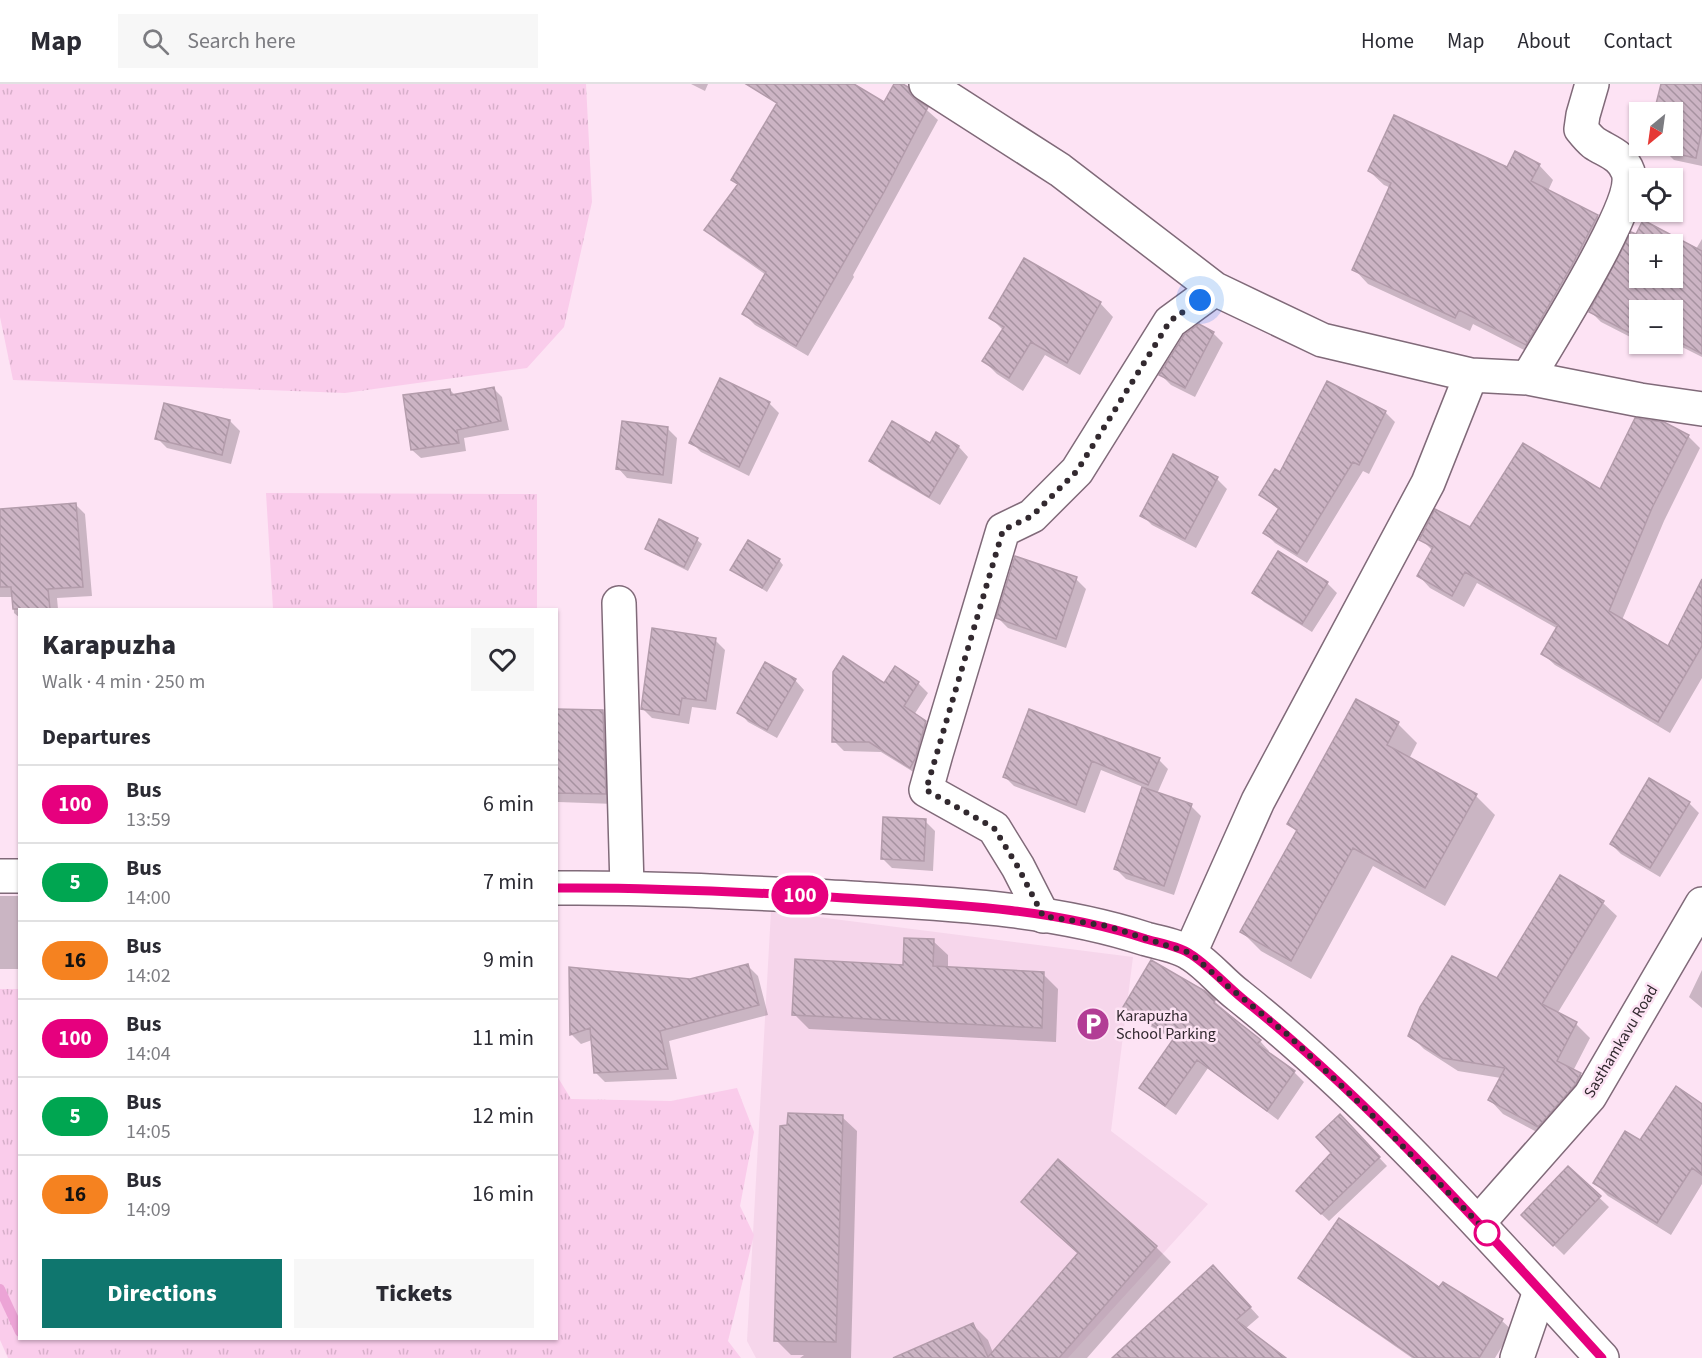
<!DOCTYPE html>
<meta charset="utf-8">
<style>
body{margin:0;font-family:"Source Sans 3",sans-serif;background:#f7f7f7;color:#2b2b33;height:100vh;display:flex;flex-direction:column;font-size:22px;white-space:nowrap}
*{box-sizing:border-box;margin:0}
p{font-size:20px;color:#7c7c81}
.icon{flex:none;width:33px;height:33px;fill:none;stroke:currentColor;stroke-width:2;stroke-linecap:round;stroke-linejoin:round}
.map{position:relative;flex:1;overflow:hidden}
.sheet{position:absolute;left:18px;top:524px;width:540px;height:732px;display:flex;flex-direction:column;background:#fff;border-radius:0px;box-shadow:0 2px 4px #0004}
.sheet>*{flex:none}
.badge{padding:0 12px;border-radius:20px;font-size:21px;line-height:39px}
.needle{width:39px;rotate:209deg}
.buttons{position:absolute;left:1629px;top:18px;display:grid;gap:12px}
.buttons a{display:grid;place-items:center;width:54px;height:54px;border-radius:0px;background:#fff;box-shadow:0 2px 4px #0004;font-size:30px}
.you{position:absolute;width:30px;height:30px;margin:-15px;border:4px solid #fff;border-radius:50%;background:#1a73e8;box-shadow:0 0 0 9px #1a73e833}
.map>.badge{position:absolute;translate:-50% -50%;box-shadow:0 0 0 3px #fff}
h2{padding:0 24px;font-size:22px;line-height:54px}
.round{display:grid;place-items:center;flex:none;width:63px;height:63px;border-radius:0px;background:#f7f7f7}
.headline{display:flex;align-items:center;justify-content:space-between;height:102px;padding:0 24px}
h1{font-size:28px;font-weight:800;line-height:45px}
.button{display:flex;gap:12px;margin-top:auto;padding:12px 24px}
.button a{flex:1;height:69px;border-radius:0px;background:#0f766e;color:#fff;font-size:24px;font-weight:800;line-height:69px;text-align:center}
.button a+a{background:#f7f7f7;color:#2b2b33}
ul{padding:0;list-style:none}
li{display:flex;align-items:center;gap:18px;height:78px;padding:0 24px;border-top:2px solid #e1e1e2}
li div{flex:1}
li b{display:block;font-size:22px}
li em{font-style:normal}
li .badge{min-width:66px;font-weight:700;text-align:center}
header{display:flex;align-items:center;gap:36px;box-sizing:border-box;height:84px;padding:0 30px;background:#fff;border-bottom:2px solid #e1e1e2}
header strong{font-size:28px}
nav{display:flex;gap:33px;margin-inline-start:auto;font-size:21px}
.search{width:420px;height:54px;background:#f7f7f7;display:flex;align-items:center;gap:15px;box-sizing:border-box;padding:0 21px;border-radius:0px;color:#7c7c81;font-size:22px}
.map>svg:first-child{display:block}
.built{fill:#f6d6eb}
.grass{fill:url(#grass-tufts)}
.shadow{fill:#0003;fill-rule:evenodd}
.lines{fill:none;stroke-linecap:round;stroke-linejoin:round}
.stream{stroke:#eca4d6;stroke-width:10}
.building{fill:url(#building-back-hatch);stroke:#b39cab;stroke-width:1.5;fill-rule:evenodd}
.street-casing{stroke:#806a79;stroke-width:36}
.secondary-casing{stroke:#806a79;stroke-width:36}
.street{stroke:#fff;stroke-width:33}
.secondary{stroke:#fff;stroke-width:33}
.line-casing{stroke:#fff;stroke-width:14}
.line{stroke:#e6007e;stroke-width:9}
.walk{stroke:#32292f;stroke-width:6;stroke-dasharray:0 10.8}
.stop-dot{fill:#fff;stroke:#e6007e;stroke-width:3}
.labels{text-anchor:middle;stroke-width:5;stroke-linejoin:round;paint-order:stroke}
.poi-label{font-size:16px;fill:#32292f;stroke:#fde3f4;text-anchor:start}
.street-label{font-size:16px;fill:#32292f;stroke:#fde3f4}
</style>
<header>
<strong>Map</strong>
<div class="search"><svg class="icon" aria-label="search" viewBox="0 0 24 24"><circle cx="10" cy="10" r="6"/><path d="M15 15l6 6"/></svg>Search here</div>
<nav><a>Home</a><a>Map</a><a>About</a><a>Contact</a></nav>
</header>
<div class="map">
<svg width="1702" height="1274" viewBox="0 0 1702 1274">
<defs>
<pattern id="grass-tufts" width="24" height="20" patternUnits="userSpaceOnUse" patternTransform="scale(1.5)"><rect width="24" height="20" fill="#facceb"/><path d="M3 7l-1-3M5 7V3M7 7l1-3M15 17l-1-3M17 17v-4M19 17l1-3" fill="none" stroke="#d7afca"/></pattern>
<pattern id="building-back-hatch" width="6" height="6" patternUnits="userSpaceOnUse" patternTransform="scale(1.5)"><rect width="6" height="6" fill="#ccb4c4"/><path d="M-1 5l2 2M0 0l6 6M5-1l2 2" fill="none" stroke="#a692a0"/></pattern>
</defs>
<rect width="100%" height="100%" fill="#fde3f4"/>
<path class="built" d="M 771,827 L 1133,873 L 1111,1047 L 1208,1120 L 1068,1274 L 756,1274 L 747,1257 Z"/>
<path class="grass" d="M 0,0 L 586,0 L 592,118 L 564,243 L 527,284 L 345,309 L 13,296 L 0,233 Z
M 266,409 L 537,410 L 537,525 L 273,525 Z
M 0,905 L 19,905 L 20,1254 L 556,1254 L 557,992 L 571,1015 L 671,1017 L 737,1004 L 754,1048 L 740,1122 L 754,1151 L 728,1257 L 741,1274 L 8,1274 L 0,1256 Z"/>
<path class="shadow" d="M 691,0 L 708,0 L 705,7 Z
M 788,0 L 851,0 L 885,20 L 895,0 L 900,0 L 907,4 L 919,16 L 920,20 L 938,36 L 853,191 L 854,193 L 808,272 L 755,241 L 744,230 L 766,191 L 718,157 L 706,146 L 738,101 L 733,96 Z
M 1663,0 L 1702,0 L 1702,82 L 1674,76 L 1665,67 L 1666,62 L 1672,62 L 1672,28 L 1656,28 Z
M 1539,81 L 1553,96 L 1548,107 L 1597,132 L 1611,146 L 1540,274 L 1473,240 L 1470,247 L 1368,200 L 1354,185 L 1391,104 L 1384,101 L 1369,87 L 1508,85 Z
M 1644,138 L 1696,165 L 1702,155 L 1702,273 L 1672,258 L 1672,226 L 1640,226 L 1640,258 L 1601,238 L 1591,228 ZM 1640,160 L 1672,160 L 1672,194 L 1640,194 Z
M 1100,219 L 1113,233 L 1080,291 L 1045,271 L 1023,307 L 997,290 L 984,277 L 1003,246 L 991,234 Z
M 1213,249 L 1223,259 L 1195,313 L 1171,301 L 1161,291 Z
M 493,304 L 502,313 L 509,346 L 464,354 L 466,367 L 421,374 L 412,366 L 450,306 L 455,311 Z
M 769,319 L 779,329 L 749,392 L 701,368 L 691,358 Z
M 1385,328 L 1395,338 L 1369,390 L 1363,387 L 1307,479 L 1275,459 L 1265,449 L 1279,426 L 1261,411 L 1281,391 Z
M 230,337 L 240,347 L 231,380 L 167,364 L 157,354 Z
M 667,344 L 677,354 L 672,400 L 627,394 L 618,384 Z
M 937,351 L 959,363 L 968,373 L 940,421 L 881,386 L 871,376 L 930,361 Z
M 1688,352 L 1700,364 L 1664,437 L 1622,536 L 1669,564 L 1702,497 L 1702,594 L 1670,649 L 1555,581 L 1543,570 L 1558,545 L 1477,499 L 1464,523 L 1430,504 L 1419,492 L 1433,467 L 1421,455 L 1471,445 L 1600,408 Z
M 1173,372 L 1217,395 L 1227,405 L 1196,464 L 1152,441 L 1142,431 Z
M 75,420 L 85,430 L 92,512 L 57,514 L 58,525 L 20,525 L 20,534 L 14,529 L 13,513 L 0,513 L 0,426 Z
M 660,437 L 697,456 L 702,460 L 688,487 L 652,469 L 647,465 Z
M 779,476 L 783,481 L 767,508 L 732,485 Z
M 1076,495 L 1086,505 L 1066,564 L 1008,544 L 998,534 Z
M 1327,499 L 1337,509 L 1312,548 L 1264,518 L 1254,508 Z
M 715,556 L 725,566 L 716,626 L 692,623 L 689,640 L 652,634 L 642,624 Z
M 895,584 L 918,599 L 928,609 L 914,631 L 935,648 L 920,692 L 881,668 L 844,667 L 834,657 L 884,601 Z
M 795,596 L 804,606 L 777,654 L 748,638 L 739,628 Z
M 556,626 L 603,628 L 613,638 L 615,720 L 558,718 L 556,716 Z
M 1030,627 L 1159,676 L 1168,685 L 1157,710 L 1191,722 L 1201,732 L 1174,811 L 1126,795 L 1116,785 L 1143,703 L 1101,686 L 1085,729 L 1014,702 L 1005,693 Z
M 1398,640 L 1417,659 L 1409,675 L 1476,712 L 1495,731 L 1445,822 L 1373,782 L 1311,895 L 1261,867 L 1242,848 L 1297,748 L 1289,740 Z
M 1689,719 L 1699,729 L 1660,793 L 1621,770 L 1611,760 Z
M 925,737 L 935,747 L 933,787 L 892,784 L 882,774 Z
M 1560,793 L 1603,819 L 1617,832 L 1557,930 L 1576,940 L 1590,954 L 1573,987 L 1581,991 L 1594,1004 L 1552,1056 L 1503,1030 L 1490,1016 L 1501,994 L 1458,987 L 1424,965 L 1410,951 L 1498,896 Z
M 0,812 L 20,812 L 20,885 L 0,885 Z
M 933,857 L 948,871 L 948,885 L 1043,890 L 1058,905 L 1056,958 L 809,945 L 794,930 L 904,882 Z
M 748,882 L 758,892 L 768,931 L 669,957 L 677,995 L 605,998 L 595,988 L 592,956 L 581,960 L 571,950 L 690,897 Z
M 1702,886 L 1702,924 L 1689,913 Z
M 1204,908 L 1260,957 L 1269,967 L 1268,969 L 1294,988 L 1304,998 L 1278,1036 L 1208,984 L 1176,1031 L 1151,1013 L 1141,1004 L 1174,956 L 1135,933 L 1125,923 Z
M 1702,1022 L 1702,1100 L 1671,1151 L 1608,1112 L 1595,1099 L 1640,1058 Z
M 1340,1032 L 1387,1082 L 1329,1137 L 1305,1115 L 1333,1069 Z
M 842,1033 L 857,1047 L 851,1274 L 800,1274 L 804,1271 L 791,1271 L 776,1256 Z
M 1568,1084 L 1609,1123 L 1564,1171 L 1523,1131 Z
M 1023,1118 L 1156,1163 L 1171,1178 L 1087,1274 L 897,1274 L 973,1241 L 988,1256 L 993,1269 L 1080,1170 Z
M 1222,1192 L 1259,1233 L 1245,1245 L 1283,1274 L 1114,1274 Z
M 1300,1194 L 1440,1205 L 1443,1200 L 1502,1237 L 1512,1246 L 1495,1274 L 1412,1274 L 1310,1203 Z"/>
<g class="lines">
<path class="stream" d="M 0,1205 L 20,1248"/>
</g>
<path class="building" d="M 746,0 L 854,0 L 884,18 L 894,0 L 903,0 L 908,3 L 910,9 L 915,15 L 928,23 L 884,108 L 796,262 L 742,230 L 766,188 L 704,146 L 738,100 L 731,96 L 777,19 Z
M 1661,0 L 1702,0 L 1702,45 L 1696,74 L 1663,67 L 1665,62 L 1672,62 L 1672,28 L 1654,28 Z
M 1394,31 L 1507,83 L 1515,67 L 1540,80 L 1531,97 L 1598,131 L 1572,181 L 1526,261 L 1459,226 L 1455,234 L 1352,186 L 1391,99 L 1368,87 Z
M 1643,136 L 1702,167 L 1702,270 L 1672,254 L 1672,226 L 1640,226 L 1638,253 L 1589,228 L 1631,148 L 1636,150 ZM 1640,160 L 1672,160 L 1672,194 L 1640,194 Z
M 1024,174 L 1101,218 L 1067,279 L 1031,258 L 1009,294 L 982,277 L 1004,243 L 989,234 Z
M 1199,240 L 1214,248 L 1185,304 L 1159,291 L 1184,251 Z
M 720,294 L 770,318 L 739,383 L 689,359 Z
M 1327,297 L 1386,327 L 1359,381 L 1353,378 L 1297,470 L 1263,449 L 1279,424 L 1259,411 L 1275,385 L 1280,388 Z
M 494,303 L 501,337 L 457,346 L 459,359 L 411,366 L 403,311 L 450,305 L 451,311 Z
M 164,319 L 230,336 L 222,371 L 155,355 Z
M 1635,334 L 1664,338 L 1689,351 L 1652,424 L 1609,527 L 1668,562 L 1702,495 L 1702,562 L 1658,638 L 1541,570 L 1558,541 L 1465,488 L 1452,512 L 1417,492 L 1433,463 L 1419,456 L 1435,425 L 1470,443 L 1523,359 L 1600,405 Z
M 622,337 L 668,343 L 663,391 L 616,385 Z
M 892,337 L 930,359 L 936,348 L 959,362 L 929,413 L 869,377 Z
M 1173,370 L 1218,393 L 1185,455 L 1140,432 Z
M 76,419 L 83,503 L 48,505 L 50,525 L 13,525 L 11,503 L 0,503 L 0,425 Z
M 659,435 L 698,454 L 684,483 L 645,465 Z
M 748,456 L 780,475 L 762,504 L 730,486 Z
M 1278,467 L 1328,498 L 1302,540 L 1252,509 Z
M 1015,472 L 1077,493 L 1056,555 L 996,534 Z
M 652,544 L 716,554 L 706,617 L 682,614 L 679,631 L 641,625 Z
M 843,572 L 884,599 L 895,582 L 919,598 L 904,622 L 926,637 L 915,675 L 910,684 L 869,658 L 832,658 L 833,588 Z
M 765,578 L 796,595 L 767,646 L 737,629 Z
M 1356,615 L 1399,638 L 1387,661 L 1477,710 L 1425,804 L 1353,764 L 1291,877 L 1240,848 L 1297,746 L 1287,740 Z
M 556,625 L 603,626 L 606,710 L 556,709 Z
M 1029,625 L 1160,674 L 1148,701 L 1092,677 L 1076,721 L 1003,693 Z
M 1649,694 L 1690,718 L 1650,784 L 1610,760 Z
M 1142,703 L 1192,720 L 1164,802 L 1114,785 Z
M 883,733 L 926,735 L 924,777 L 881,775 Z
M 1560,791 L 1604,817 L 1542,920 L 1577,938 L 1557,977 L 1581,989 L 1575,1001 L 1538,1043 L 1488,1016 L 1505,984 L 1443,974 L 1408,952 L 1420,923 L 1452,872 L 1497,894 Z
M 904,854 L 934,855 L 933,882 L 1044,888 L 1042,944 L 792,931 L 795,875 L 903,881 Z
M 1151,876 L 1205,907 L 1215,916 L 1214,919 L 1261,956 L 1257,960 L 1295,987 L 1267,1027 L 1197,976 L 1165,1022 L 1139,1004 L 1174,954 L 1123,923 Z
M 748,880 L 759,921 L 660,947 L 668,985 L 594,989 L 590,944 L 570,951 L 569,883 L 690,895 Z
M 1676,1002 L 1702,1020 L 1702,1091 L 1692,1084 L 1657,1139 L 1593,1099 L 1625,1047 L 1640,1056 Z
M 788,1029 L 843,1031 L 836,1258 L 774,1257 L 780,1042 L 787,1041 Z
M 1340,1030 L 1380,1073 L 1321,1130 L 1296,1107 L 1331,1069 L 1316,1053 Z
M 1058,1075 L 1157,1162 L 1059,1274 L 893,1274 L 973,1239 L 988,1273 L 1078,1169 L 1021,1118 Z
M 1568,1082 L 1601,1112 L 1553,1162 L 1521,1131 Z
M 1339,1134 L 1439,1203 L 1443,1198 L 1503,1235 L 1479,1274 L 1415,1274 L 1298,1194 Z
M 1213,1181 L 1251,1223 L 1236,1236 L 1286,1274 L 1112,1274 Z"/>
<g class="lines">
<g class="street-casing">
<path id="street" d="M 926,0 L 1060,86 L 1215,205 L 1322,256 L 1471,291 L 1528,294 L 1640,316 L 1702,325
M 1528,294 C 1547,260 1638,120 1628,88 C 1622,71 1608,68 1594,59 C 1589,55 1585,50 1581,45 L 1583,31 L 1592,0
M 619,519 L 627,803
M 1043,832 L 1018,783 L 994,744 L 926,706 L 936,670 L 1003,446 L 1032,432 L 1077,387 L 1170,238 L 1215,205
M 1190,869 L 1258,717 L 1428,399 L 1471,291
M 1478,1139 L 1590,1012 L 1702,820
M 1517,1274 L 1540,1207"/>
</g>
<g class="secondary-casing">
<path id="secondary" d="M 0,792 L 20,792
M 556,804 C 655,803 752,809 850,814 C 949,820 1051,824 1146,855 C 1160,859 1180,862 1192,871 C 1209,882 1222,899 1238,911 C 1372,1018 1486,1148 1602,1274"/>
</g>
<use href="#street" class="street"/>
<use href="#secondary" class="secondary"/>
</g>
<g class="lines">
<g class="line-casing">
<path id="line" d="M 556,804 C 653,803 748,808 844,814 C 945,820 1049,823 1146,855 C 1160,859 1180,862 1192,871 C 1210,883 1226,901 1243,915 C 1375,1021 1488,1149 1602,1274"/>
</g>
<use href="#line" class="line"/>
<path class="walk" d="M 1200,216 L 1170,237 L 1077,387 L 1032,432 L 1003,446 L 926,706 L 994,744 L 1018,783 L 1043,832 L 1107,842 L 1190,869 L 1230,904 L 1288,951 L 1370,1029 L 1491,1152 L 1487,1149"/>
</g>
<defs>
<g id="parking-disc" transform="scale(1.725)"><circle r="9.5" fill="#b23d95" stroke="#fde3f4"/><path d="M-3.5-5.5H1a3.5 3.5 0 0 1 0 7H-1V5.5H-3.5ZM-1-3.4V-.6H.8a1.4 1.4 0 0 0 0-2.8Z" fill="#fff"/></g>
</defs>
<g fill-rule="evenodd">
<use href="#parking-disc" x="1093" y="940"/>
</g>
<circle class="stop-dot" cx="1487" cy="1149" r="12"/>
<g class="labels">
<g class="poi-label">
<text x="1116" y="937">Karapuzha<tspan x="1116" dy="18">School Parking</tspan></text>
</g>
<g class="street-label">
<text transform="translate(1620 957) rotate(-59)" y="6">Sasthamkavu Road</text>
</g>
</g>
</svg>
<div class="buttons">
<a><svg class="needle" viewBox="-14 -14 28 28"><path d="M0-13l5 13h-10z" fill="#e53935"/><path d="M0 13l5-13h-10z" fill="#7c7c81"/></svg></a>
<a><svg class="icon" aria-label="locate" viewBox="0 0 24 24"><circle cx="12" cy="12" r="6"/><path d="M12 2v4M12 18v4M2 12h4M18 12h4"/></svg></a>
<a>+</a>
<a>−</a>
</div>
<div class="you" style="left:1200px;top:216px"></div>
<b class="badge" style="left:800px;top:811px;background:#e6007e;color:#fff">100</b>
<section class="sheet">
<div class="headline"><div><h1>Karapuzha</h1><p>Walk · 4 min · 250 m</p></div><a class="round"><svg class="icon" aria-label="heart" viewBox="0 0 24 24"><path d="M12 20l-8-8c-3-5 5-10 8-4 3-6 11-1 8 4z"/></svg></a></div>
<h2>Departures</h2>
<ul>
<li><span class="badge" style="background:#e6007e;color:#fff">100</span><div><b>Bus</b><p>13:59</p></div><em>6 min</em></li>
<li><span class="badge" style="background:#00a651;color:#fff">5</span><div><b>Bus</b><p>14:00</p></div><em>7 min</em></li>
<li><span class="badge" style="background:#f58220;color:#111">16</span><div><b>Bus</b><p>14:02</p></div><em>9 min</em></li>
<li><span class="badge" style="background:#e6007e;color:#fff">100</span><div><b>Bus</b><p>14:04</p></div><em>11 min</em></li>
<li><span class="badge" style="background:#00a651;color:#fff">5</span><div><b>Bus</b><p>14:05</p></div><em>12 min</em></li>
<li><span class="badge" style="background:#f58220;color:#111">16</span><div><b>Bus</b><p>14:09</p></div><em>16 min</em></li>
</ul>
<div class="button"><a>Directions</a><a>Tickets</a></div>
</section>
</div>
